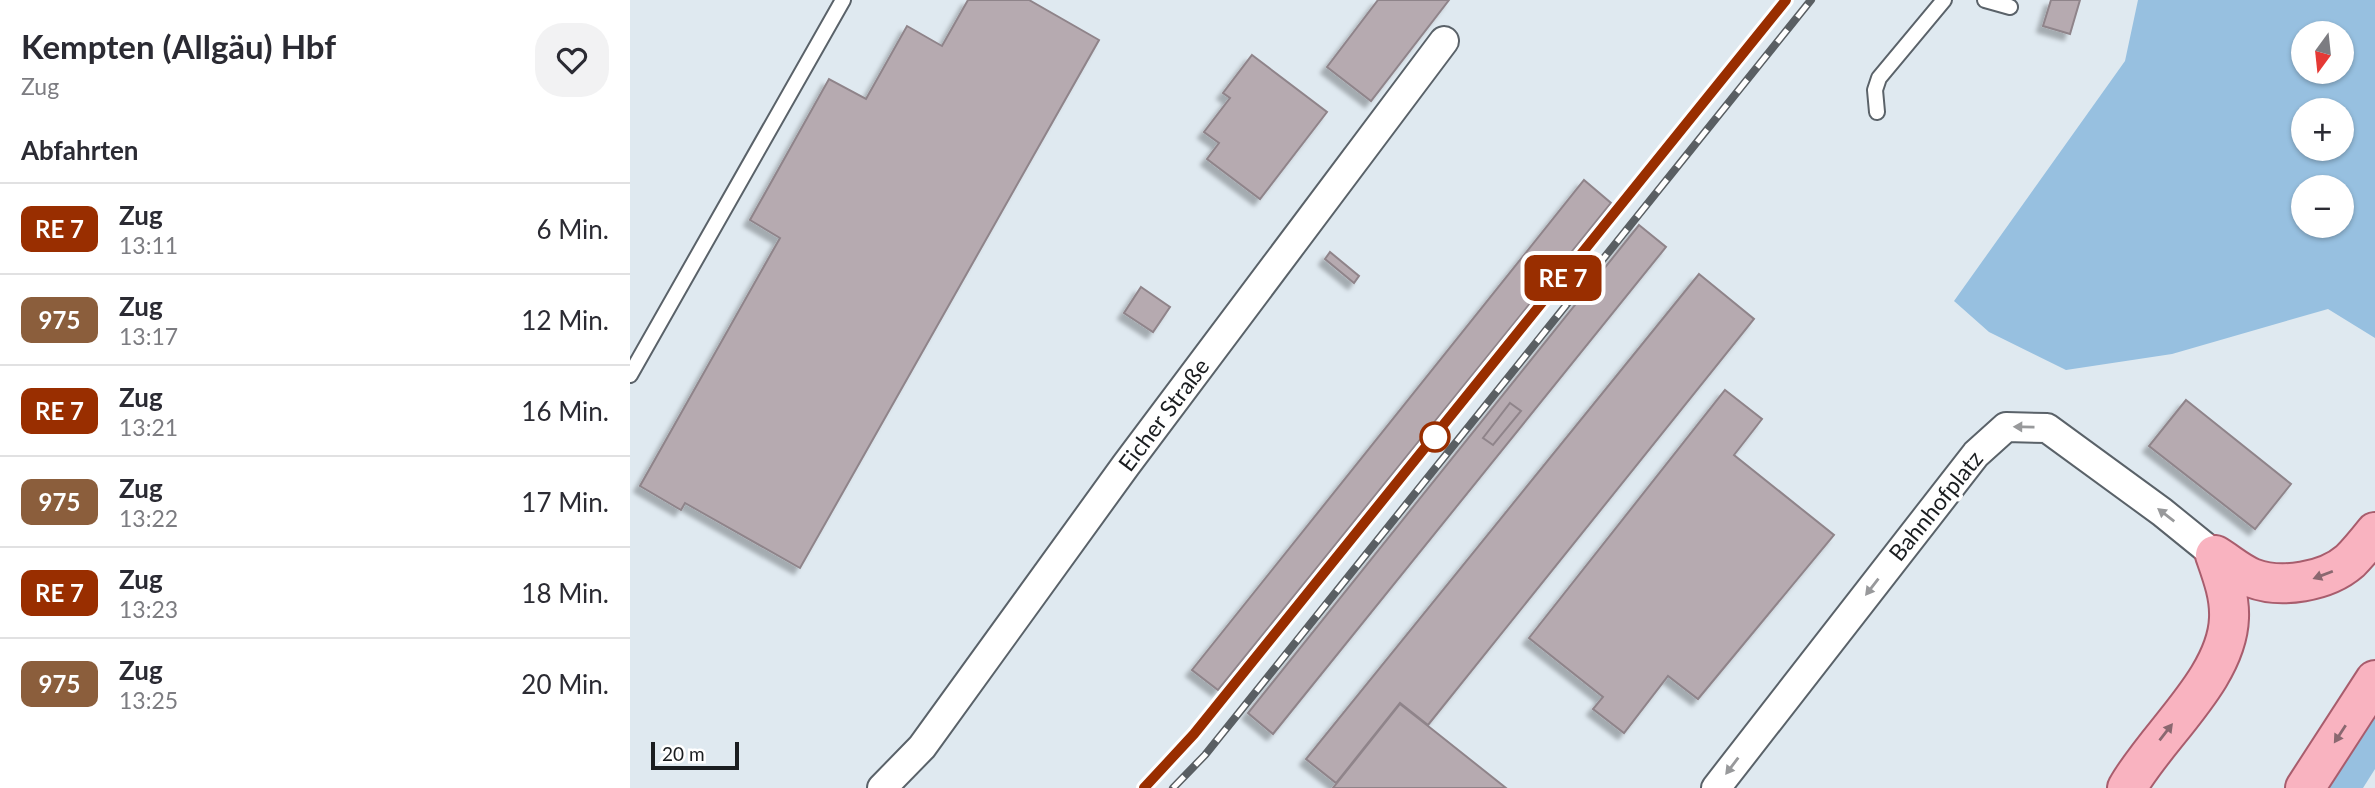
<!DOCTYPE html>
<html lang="de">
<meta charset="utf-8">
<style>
body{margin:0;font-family:Lato,sans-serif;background:#f2f2f3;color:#2b2b33;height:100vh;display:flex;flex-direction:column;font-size:26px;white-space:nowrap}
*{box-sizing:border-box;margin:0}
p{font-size:23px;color:#7c7c81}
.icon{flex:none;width:38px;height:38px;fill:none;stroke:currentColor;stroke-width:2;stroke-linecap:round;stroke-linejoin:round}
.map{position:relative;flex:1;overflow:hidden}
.sheet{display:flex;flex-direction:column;background:#fff;width:630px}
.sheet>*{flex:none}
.badge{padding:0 14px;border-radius:10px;font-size:24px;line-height:46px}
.needle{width:46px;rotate:195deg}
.controls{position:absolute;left:1661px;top:21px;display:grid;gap:14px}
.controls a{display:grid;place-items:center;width:63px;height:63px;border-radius:50%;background:#fff;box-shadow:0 2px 5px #0004;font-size:35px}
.scale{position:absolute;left:21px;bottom:18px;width:88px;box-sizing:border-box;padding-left:7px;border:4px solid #1a1d20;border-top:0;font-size:19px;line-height:24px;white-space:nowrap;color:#1a1d20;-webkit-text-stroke:5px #fff;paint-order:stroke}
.map>.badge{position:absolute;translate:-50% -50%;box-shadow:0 0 0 4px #fff}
h2{padding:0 21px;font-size:26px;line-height:63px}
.round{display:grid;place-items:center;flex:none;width:74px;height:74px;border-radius:28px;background:#f2f2f3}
.head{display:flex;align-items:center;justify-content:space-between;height:119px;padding:0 21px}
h1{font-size:33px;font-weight:700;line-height:52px}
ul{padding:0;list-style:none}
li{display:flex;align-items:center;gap:21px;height:91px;padding:0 21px;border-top:2px solid #e1e1e2}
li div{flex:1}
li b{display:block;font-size:26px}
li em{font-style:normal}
li .badge{min-width:77px;font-weight:700;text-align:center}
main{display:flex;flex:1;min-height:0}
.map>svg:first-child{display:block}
.green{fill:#97c0e0;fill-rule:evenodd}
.building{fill:#b6aab0;stroke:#8f848a;stroke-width:2;filter:url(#shadow)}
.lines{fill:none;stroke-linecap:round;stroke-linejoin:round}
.lane-casing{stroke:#5a6269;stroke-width:18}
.street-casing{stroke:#5a6269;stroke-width:32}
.primary-casing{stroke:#a85d6d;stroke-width:42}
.lane{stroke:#fff;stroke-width:14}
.street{stroke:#fff;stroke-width:28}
.primary{stroke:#f9b3c0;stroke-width:38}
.rail-casing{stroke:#5a5f63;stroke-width:8}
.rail{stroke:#fff;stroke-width:5;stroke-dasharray:16;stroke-linecap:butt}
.oneway{fill:#98999b}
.oneway2{fill:#8a6870}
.line-casing{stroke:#fff;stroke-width:16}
.line{stroke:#992e00;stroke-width:10}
.stop-dot{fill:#fff;stroke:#992e00;stroke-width:3.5}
.labels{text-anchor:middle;stroke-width:7;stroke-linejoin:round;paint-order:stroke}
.street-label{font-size:23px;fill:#1a1d20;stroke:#fff}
</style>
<main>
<section class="sheet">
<div class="head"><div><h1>Kempten (Allgäu) Hbf</h1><p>Zug</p></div><a class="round"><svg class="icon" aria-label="heart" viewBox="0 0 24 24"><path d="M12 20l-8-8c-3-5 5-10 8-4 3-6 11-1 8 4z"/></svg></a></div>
<h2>Abfahrten</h2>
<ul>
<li><span class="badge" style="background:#992e00;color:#fff">RE 7</span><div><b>Zug</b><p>13:11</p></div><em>6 Min.</em></li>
<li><span class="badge" style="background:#8b5e3c;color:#fff">975</span><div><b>Zug</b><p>13:17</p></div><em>12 Min.</em></li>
<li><span class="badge" style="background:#992e00;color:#fff">RE 7</span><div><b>Zug</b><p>13:21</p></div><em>16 Min.</em></li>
<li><span class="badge" style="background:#8b5e3c;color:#fff">975</span><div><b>Zug</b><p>13:22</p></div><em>17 Min.</em></li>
<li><span class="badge" style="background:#992e00;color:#fff">RE 7</span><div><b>Zug</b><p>13:23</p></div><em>18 Min.</em></li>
<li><span class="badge" style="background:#8b5e3c;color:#fff">975</span><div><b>Zug</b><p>13:25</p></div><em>20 Min.</em></li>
</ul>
</section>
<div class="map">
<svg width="1745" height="788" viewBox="0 0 1745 788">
<defs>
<filter id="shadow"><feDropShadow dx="-6" dy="6" stdDeviation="2" flood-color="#0004"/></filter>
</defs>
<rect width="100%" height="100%" fill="#dfe9f0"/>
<path class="green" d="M 1508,0 L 1745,0 L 1745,338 L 1698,309 L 1542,354 L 1436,370 L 1359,332 L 1324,301 L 1495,61 ZM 1673,33 L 1712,33 L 1712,72 L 1673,72 ZM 1673,110 L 1712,110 L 1712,149 L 1673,149 ZM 1673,187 L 1712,187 L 1712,226 L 1673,226 Z
M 1745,712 L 1745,769 L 1733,788 L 1696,788 Z"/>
<path class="building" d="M 338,0 L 399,0 L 469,40 L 170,568 L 55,503 L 51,510 L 10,486 L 150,238 L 120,220 L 199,79 L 236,99 L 277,26 L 312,46 Z
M 748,0 L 819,0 L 741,101 L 697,67 Z
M 1421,0 L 1450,0 L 1440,34 L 1413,26 Z
M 622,55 L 697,112 L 630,199 L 577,159 L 589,143 L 574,132 L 600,98 L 593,93 Z
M 954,180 L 981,203 L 588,690 L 562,670 Z
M 1009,225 L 1036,247 L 643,734 L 618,713 Z
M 700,252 L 729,276 L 724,283 L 695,259 Z
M 1069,274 L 1124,319 L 798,725 L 770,703 L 706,783 L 676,759 Z
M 511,287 L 540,307 L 523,332 L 494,313 Z
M 1095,390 L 1132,419 L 1104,455 L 1204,535 L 1068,699 L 1038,676 L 994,733 L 963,709 L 973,697 L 899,638 Z
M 1556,400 L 1661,484 L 1625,529 L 1519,446 Z
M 880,403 L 891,411 L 863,445 L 853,438 Z
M 770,704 L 798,726 L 876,788 L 703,788 Z"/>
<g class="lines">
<g class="lane-casing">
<path id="lane" d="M 1355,0 L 1380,7
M 1247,112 L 1245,90 L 1249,78 L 1314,0
M 0,375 L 213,0"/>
</g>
<g class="street-casing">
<path id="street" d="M 252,788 L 292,747 L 496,465 L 814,41
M 1086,788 L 1346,454 L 1376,427 L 1417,428 L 1532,512 L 1585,555"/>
</g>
<g class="primary-casing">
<path id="primary" d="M 1585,555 C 1597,562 1609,573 1622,578 C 1651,589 1696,582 1720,561 C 1729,552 1737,542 1745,532
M 1497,788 C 1527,735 1597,679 1599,618 C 1600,596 1592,575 1585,555
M 1675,788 L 1745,680"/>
</g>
<use href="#lane" class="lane"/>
<use href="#street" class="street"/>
<use href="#primary" class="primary"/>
<g class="rail-casing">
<path id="rail" d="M 514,788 L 564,734 L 1156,0
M 543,788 L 575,755 L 1181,0"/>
</g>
<use href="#rail" class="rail"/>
</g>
<defs><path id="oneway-solid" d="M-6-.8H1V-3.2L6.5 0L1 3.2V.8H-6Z" transform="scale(1.75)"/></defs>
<g class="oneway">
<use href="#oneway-solid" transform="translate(1394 427) rotate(-179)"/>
<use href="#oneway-solid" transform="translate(1536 515) rotate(-142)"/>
<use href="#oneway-solid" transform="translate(1242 587) rotate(128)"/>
<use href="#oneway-solid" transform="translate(1102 766) rotate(127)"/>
</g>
<g class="oneway2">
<use href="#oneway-solid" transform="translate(1693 575) rotate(159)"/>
<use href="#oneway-solid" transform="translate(1536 732) rotate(-52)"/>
<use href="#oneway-solid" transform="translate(1710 734) rotate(123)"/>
</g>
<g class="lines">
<g class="line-casing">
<path id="line" d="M 514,788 L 564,734 L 1156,0"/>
</g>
<use href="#line" class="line"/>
</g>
<circle class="stop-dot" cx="805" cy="437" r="14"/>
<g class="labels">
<g class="street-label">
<text transform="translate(534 415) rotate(-53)" y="8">Eicher Straße</text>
<text transform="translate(1306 506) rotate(-51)" y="8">Bahnhofplatz</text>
</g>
</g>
</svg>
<div class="controls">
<a><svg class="needle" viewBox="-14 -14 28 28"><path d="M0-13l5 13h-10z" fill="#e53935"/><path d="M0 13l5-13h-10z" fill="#7c7c81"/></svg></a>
<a>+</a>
<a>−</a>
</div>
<div class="scale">20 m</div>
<b class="badge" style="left:933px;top:278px;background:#992e00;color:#fff">RE 7</b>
</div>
</main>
